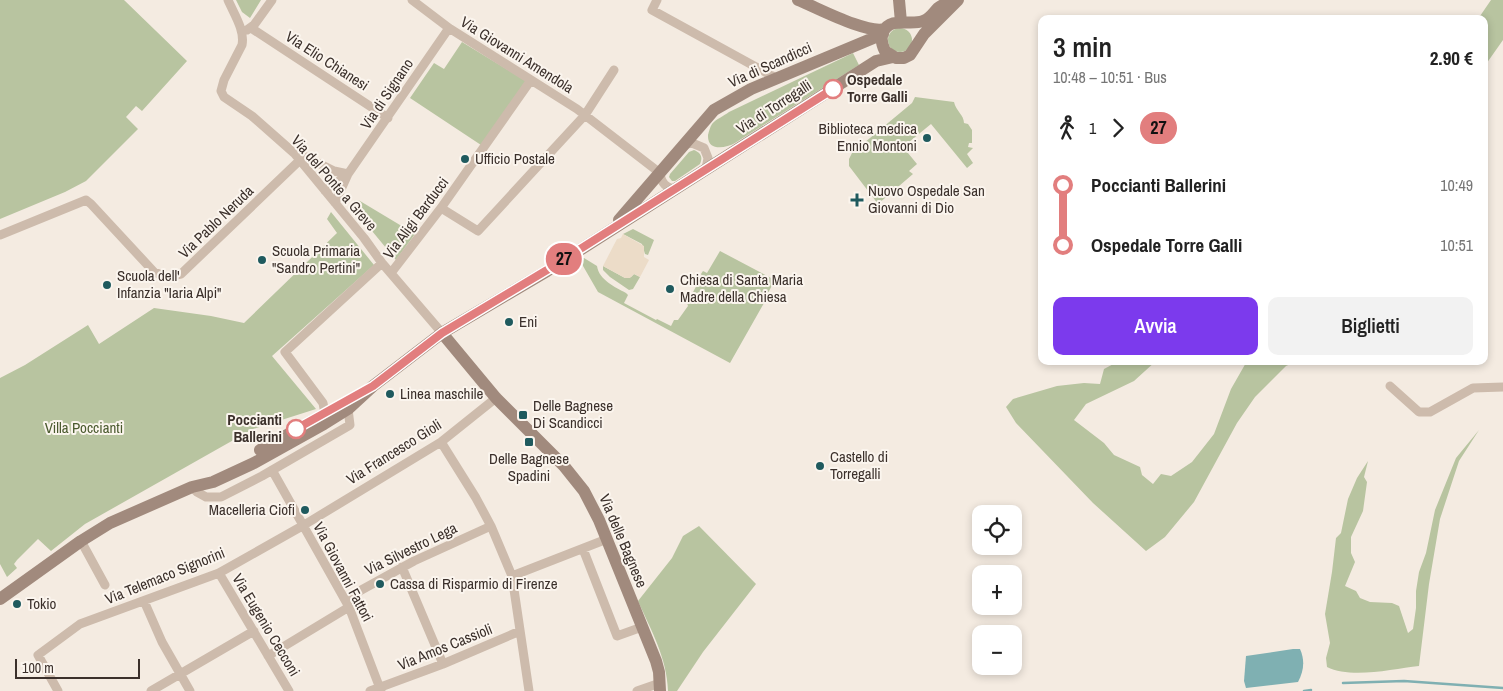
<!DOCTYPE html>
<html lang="it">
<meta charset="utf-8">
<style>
body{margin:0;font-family:"Archivo Narrow",sans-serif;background:#f2f2f2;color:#222;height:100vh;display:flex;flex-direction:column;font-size:19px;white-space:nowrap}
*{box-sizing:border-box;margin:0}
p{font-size:16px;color:#767676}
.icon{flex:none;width:28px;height:28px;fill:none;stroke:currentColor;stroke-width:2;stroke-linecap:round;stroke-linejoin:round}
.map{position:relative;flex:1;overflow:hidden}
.panel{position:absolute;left:1038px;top:15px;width:450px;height:350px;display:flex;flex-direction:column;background:#fff;border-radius:10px;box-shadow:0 2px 8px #0003}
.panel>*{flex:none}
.badge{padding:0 10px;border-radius:16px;font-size:18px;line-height:32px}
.fabs{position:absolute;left:972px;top:505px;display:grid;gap:10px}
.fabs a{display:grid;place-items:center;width:50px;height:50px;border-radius:10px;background:#fff;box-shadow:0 2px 8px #0003;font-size:25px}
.scale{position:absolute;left:15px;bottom:12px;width:125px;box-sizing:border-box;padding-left:5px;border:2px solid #3b302b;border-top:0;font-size:14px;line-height:18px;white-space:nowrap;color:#3b302b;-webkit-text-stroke:4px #fbf5ee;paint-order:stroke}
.map>.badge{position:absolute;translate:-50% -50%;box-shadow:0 0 0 2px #fff}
.legs{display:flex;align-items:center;gap:8px;height:55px;padding:0 15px;font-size:16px}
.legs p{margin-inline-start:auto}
.summary{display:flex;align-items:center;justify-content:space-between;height:85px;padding:0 15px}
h1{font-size:28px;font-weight:600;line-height:38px}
.primary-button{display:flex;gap:10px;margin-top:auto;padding:10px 15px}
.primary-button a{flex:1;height:58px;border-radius:10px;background:#7c3aed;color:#fff;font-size:20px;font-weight:600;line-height:58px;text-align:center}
.primary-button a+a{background:#f2f2f2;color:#222}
ul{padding:0 15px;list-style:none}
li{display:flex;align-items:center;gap:18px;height:60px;font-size:19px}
li i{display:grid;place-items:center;width:8px;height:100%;margin:0 6px;background:currentColor}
li i::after{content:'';width:12px;height:12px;margin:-6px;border:4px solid;border-radius:50%;background:#fff}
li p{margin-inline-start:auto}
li:first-child i{background:linear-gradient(#0000 50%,currentColor 0)}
li:last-child i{background:linear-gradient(currentColor 50%,#0000 0)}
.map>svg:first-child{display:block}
.green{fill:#b8c4a0}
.plaza{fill:#ecdcc8}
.water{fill:#7fb0b2}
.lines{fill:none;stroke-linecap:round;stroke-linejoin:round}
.stream{stroke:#7fb0b2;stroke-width:2.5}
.street{stroke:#cdbbac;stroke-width:9}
.secondary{stroke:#a18a7d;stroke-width:12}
.line-1-casing{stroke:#fff;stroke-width:11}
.line-1{stroke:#e27e7e;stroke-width:8}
.stop-1-dot{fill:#fff;stroke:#e27e7e;stroke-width:2.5}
.poi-dot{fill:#1f5a5e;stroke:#fbf5ee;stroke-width:2}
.labels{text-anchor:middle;stroke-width:4;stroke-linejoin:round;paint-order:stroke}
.street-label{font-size:15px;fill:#3b302b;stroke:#fbf5ee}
.stop-label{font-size:15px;font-weight:bold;fill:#3b302b;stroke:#fbf5ee;text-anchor:start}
.poi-label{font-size:15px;fill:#3b302b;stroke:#fbf5ee;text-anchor:start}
.park-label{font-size:15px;fill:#4a5a2e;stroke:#fbf5ee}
</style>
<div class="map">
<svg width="1503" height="691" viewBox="0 0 1503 691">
<rect width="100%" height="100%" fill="#f4ebe1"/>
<path class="green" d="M 0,0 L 124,0 L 187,61 L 142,111 L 136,106 L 126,117 L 138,129 L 86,181 L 65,192 L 0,219 Z
M 236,0 L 261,0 L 250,18 L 242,12 Z
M 1491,0 L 1503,0 L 1503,40 L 1484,67 L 1484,19 L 1478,19 Z
M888 40a12 12 0 1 1 24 0a12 12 0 1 1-24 0Z
M 462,42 L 526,81 L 481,145 L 410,98 L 434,63 L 444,69 Z
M 853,53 L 859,65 L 735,143 C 726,148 707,152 708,135 C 709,131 710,127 712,124 C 716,119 724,116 729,112 Z
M 915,97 L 954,102 C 956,111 964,115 964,123 L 968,124 L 972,130 L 972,143 L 969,143 L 968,147 L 973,148 L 967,154 L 973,163 L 967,168 L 931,124 L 903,147 L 917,164 L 909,171 L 913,174 L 878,204 L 849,166 L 849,159 L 852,153 L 912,103 Z
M 694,150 C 701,153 703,157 700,164 L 675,181 L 672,181 L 669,177 L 670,174 L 689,152 Z
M 355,200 L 360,201 L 415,234 L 396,260 L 353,208 L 351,204 Z
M 331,212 L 374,265 L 272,356 L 316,409 L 253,429 L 85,524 L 51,551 L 38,539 L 17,560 L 14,564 L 17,568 L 7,577 L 0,564 L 0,378 L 25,365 L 88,325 L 99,344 L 154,308 L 211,316 L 244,323 L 337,233 L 327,219 Z
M 633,229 L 654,240 L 648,255 L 645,254 L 642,244 L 623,234 Z
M 720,251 L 775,280 L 763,302 L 764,303 L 730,363 L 598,292 L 579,259 L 584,258 L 597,266 C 599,280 615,287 626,293 L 628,295 L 624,303 L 656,320 L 657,319 L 671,326 L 674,320 L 678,320 L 688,306 L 687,303 L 698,283 L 700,284 L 703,278 L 701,274 L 703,271 L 707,273 Z
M 603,266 L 625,278 L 631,277 L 634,274 L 640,277 L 633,289 L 629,290 L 610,277 L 603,270 Z
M 1119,361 L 1156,361 L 1134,381 L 1086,404 L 1074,420 L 1104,443 L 1114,455 L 1140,467 L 1142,475 L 1153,484 L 1161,474 L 1171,476 L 1192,462 L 1214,434 L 1231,389 L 1247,361 L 1297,361 L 1286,366 L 1255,397 L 1237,423 L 1194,502 L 1165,537 L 1146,551 L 1093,503 L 1016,423 L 1006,407 L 1013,399 L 1057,386 L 1084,383 L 1100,384 L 1104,369 Z
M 1479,430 L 1459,461 L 1440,519 L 1429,584 L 1419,666 C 1393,669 1351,679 1327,667 L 1326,658 L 1330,643 L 1325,614 L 1332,572 L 1336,538 L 1341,533 L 1348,499 L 1357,478 L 1368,461 L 1364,477 L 1367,482 L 1363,511 L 1351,537 L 1351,553 L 1355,562 L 1345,586 L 1356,591 L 1360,598 L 1370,602 L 1392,603 L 1399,606 L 1408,633 L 1413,629 L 1416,608 L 1416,591 L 1419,572 L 1426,553 L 1435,510 L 1456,458 Z
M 699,526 L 756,584 L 703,652 L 677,691 L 668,691 C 667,658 651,630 638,601 L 672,558 L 683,536 Z"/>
<path class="plaza" d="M 623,234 L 644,246 L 644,257 L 649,260 L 640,277 L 634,274 L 630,278 L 625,278 L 603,266 L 617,239 L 621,238 Z"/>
<path class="water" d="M 1293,649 L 1300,649 C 1305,660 1304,671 1298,682 L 1246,688 L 1244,681 L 1246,656 Z"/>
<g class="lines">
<path class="stream" d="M 1343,683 L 1404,681 L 1503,688
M 1304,691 L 1311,690"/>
<path class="street" d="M 228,0 C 234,14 245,30 242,45 L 224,80 L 221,91 L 224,97 L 252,116 L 294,153 L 364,238 L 382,263 L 442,333
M 412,0 L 449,28 L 577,109 L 660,173 C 661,183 666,188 676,189
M 657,0 L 652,10 L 776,78
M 251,28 L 388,118
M 247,30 L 254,25 L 272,0
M 684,145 L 692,143 L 704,148 L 708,158 L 706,169
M 296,152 L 334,171 L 348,174
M 325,191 L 346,176
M 335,203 L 348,174 L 449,28
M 441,208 L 478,231 L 585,115 L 614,70
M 0,235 L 86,200 L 91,204 L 154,272 L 167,277 L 181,274 L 300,160
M 391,273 L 441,208 L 531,80
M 1390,386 L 1419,412 L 1430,412 L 1473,388 L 1503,387
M 325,414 L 323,403 L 285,352 L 382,263
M 441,442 L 476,498 L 491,526 L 512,576 L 529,691
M 272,470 L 349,607 L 381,691
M 192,487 L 197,492 L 206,497 L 221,497 L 262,476 L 350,425 L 348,409
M 81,541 L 105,585
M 583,549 L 617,636 L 642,627
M 402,567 L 443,664
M 219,573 L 289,691
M 512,576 L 607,539
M 345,599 L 414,561 L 491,526
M 144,601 L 162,642 L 190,691
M 268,656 L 349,607
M 58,691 L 38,655 L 80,624 L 219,573 L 304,525 L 441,442 L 496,398
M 151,691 L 254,631
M 370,691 L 443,664 L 520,631
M 637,691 L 660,683"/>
<path class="secondary" d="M 798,0 C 818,8 866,34 885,29
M 899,0 L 901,22
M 952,0 C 947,3 942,5 938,8 C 933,13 930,19 923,21 C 910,26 891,16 883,32 C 880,39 882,45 885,51 L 896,58 L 904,58 L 910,55 L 924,34 L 958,0
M 619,220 L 714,110 L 751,89 L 883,34
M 442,333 L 496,398 L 564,466 L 584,491 L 599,520 L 656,661 L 659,672 L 660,691
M 260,450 L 332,410
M 0,599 L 81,541 L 110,523 L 192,487 L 213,482 L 254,463 L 324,424 L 348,409 L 373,386 L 442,333 L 547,271 L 876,61 L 893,57"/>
</g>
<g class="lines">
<g class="line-1-casing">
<path id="line-1" d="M 296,429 L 373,386 L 442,333 L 547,270 L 833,89"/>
</g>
<use href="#line-1" class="line-1"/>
</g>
<g class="stop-1-dot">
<circle cx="833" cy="89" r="9"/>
<circle cx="296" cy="429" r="9"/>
</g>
<g class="poi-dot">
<circle cx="927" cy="138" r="5"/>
<circle cx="465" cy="159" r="5"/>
<path d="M854.5 192.5h5v5h5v5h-5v5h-5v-5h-5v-5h5z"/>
<circle cx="262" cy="260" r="5"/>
<circle cx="107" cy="285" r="5"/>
<circle cx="670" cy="289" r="5"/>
<circle cx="509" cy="322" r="5"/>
<circle cx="390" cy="394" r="5"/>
<rect x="518" y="410" width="10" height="10" rx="2.5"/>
<rect x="524" y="437" width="10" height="10" rx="2.5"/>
<circle cx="820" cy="466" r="5"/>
<circle cx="305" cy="510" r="5"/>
<circle cx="380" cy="584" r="5"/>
<circle cx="17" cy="604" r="5"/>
</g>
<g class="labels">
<g class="street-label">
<text transform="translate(517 55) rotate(32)" y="5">Via Giovanni Amendola</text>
<text transform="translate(327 61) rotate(33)" y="5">Via Elio Chianesi</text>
<text transform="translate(770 65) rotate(-24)" y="5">Via di Scandicci</text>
<text transform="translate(387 94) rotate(-56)" y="5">Via di Signano</text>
<text transform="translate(774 107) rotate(-33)" y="5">Via di Torregalli</text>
<text transform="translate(334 183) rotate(49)" y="5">Via del Ponte a Greve</text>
<text transform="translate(416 218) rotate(-53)" y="5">Via Aligi Barducci</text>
<text transform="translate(216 222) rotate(-44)" y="5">Via Pablo Neruda</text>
<text transform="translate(394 452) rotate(-32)" y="5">Via Francesco Gioli</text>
<text transform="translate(623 541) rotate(67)" y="5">Via delle Bagnese</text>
<text transform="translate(411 549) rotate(-26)" y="5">Via Silvestro Lega</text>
<text transform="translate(343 572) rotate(62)" y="5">Via Giovanni Fattori</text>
<text transform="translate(165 576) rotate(-22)" y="5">Via Telemaco Signorini</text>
<text transform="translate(266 625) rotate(59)" y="5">Via Eugenio Cecconi</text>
<text transform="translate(445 647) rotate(-22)" y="5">Via Amos Cassioli</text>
</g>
<g class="stop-label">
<text x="847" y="85">Ospedale<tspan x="847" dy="17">Torre Galli</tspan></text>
<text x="282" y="425" text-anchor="end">Poccianti<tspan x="282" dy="17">Ballerini</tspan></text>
</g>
<g class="poi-label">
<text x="917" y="134" text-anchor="end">Biblioteca medica<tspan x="917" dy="17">Ennio Montoni</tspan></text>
<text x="475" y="164">Ufficio Postale</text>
<text x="868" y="196">Nuovo Ospedale San<tspan x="868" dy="17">Giovanni di Dio</tspan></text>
<text x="272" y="256">Scuola Primaria<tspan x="272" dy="17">"Sandro Pertini"</tspan></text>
<text x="117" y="281">Scuola dell'<tspan x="117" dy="17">Infanzia "Iaria Alpi"</tspan></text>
<text x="680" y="285">Chiesa di Santa Maria<tspan x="680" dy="17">Madre della Chiesa</tspan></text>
<text x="519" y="327">Eni</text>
<text x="400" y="399">Linea maschile</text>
<text x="533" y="411">Delle Bagnese<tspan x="533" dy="17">Di Scandicci</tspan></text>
<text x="830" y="462">Castello di<tspan x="830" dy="17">Torregalli</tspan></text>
<text x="529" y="464" text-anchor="middle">Delle Bagnese<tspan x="529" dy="17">Spadini</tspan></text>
<text x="295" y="515" text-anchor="end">Macelleria Ciofi</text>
<text x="390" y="589">Cassa di Risparmio di Firenze</text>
<text x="27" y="609">Tokio</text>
</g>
<g class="park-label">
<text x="84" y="433">Villa Poccianti</text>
</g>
</g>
</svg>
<div class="fabs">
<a><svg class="icon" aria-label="locate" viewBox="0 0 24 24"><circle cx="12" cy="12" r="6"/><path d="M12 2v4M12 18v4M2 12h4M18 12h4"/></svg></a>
<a>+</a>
<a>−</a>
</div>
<div class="scale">100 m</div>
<b class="badge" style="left:564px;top:259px;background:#e27e7e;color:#111">27</b>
<section class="panel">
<div class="summary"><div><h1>3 min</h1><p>10:48 – 10:51 · Bus</p></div><b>2.90 €</b></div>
<div class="legs"><svg class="icon" aria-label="walk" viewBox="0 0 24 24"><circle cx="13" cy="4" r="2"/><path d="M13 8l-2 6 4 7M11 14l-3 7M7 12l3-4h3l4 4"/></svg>1<svg class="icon" aria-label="forward" viewBox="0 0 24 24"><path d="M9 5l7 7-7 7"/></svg><b class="badge" style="background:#e27e7e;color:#111">27</b></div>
<ul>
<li><i style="color:#e27e7e"></i><b>Poccianti Ballerini</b><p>10:49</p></li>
<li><i style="color:#e27e7e"></i><b>Ospedale Torre Galli</b><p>10:51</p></li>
</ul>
<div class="primary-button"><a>Avvia</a><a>Biglietti</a></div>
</section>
</div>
